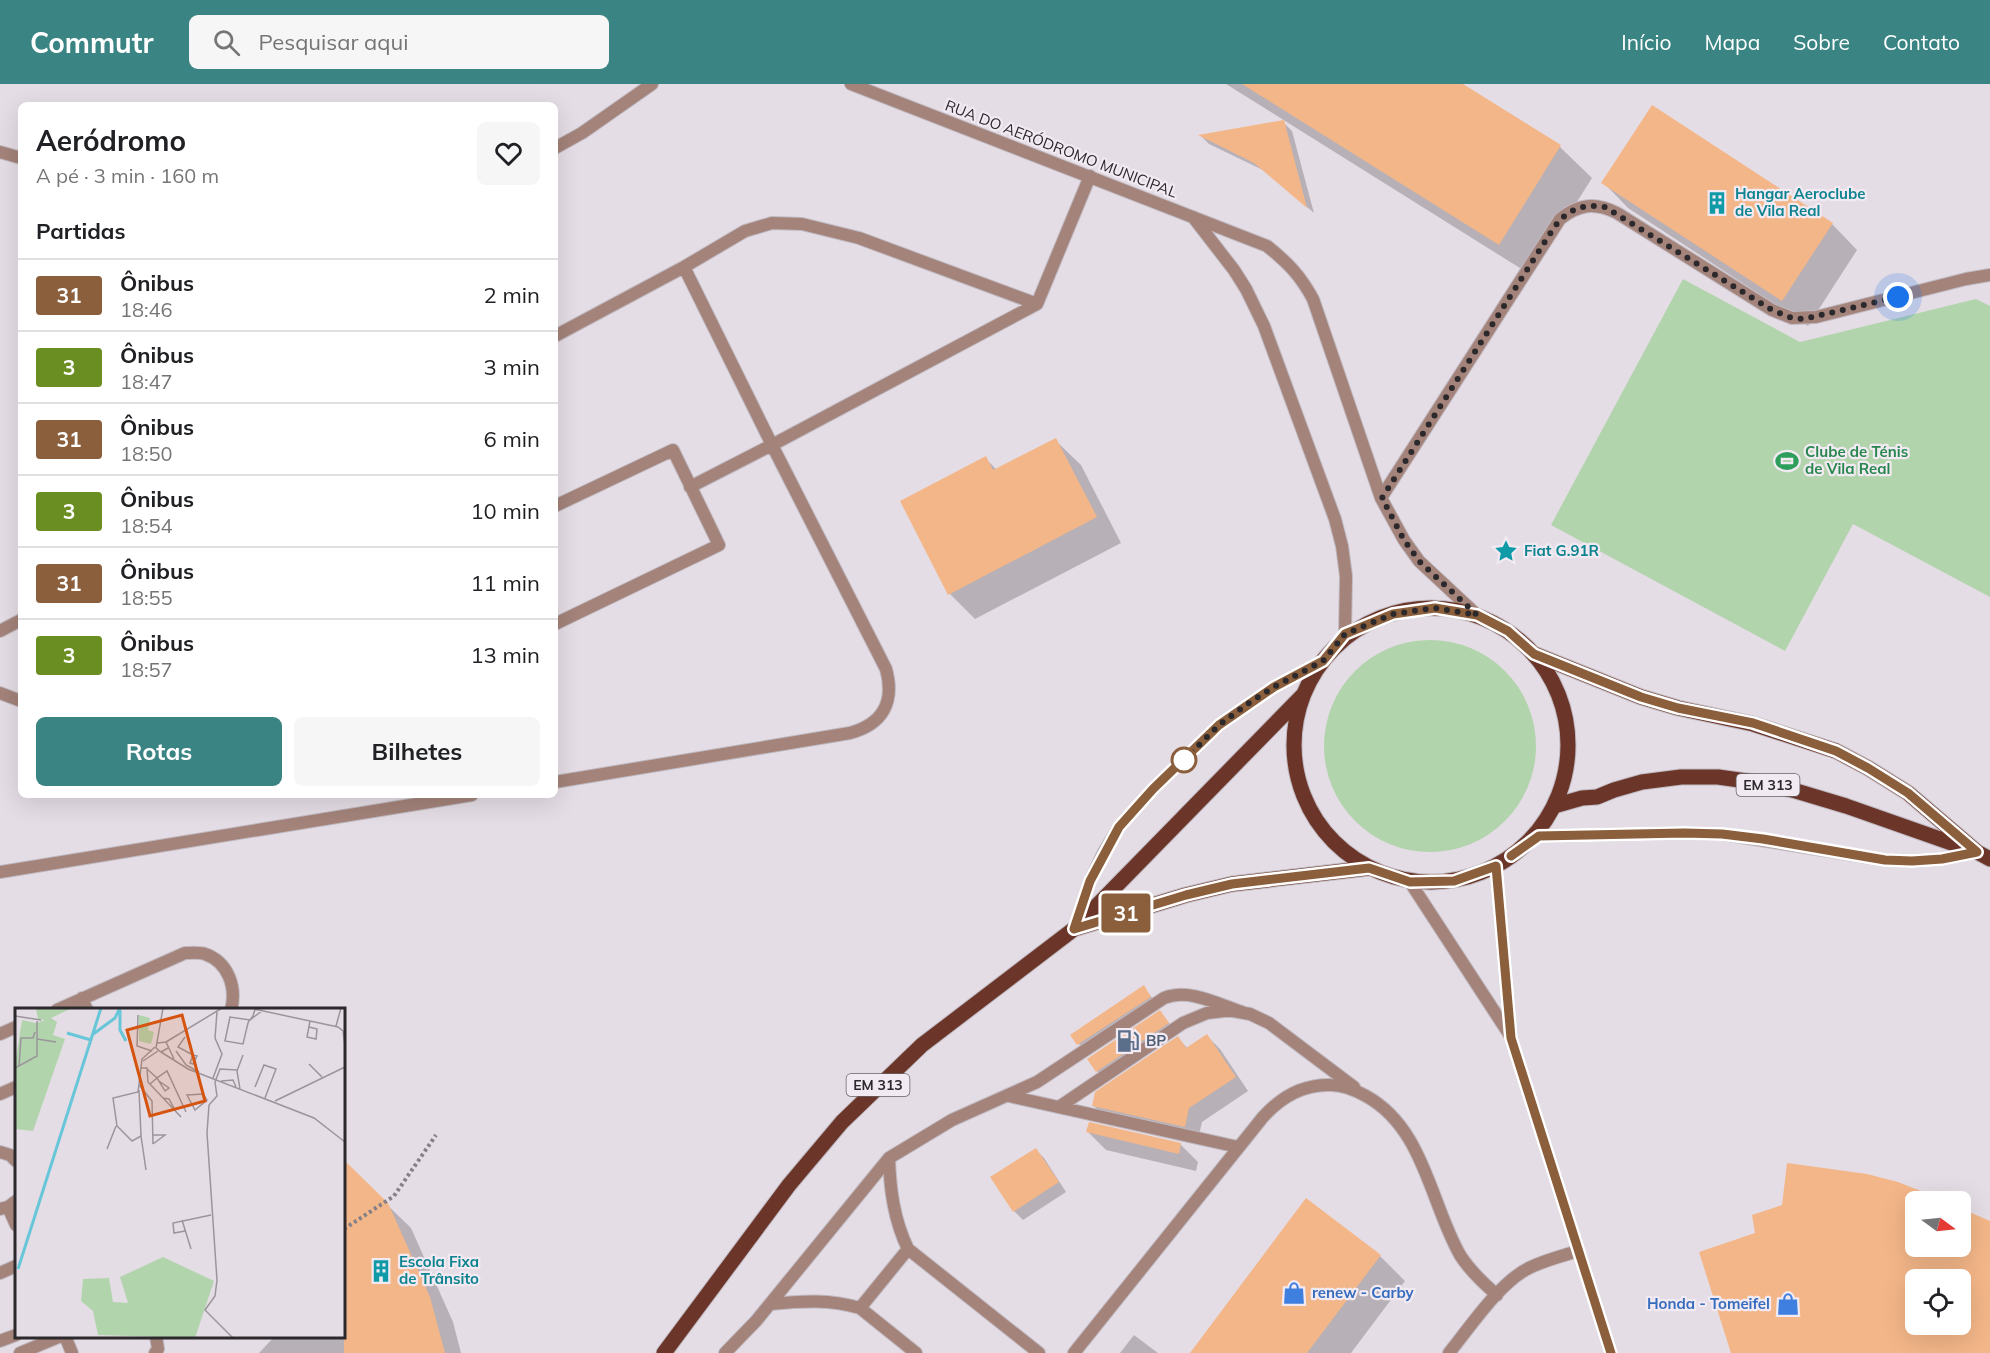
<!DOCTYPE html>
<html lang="pt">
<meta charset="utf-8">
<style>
body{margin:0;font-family:Mulish,sans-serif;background:#f6f6f6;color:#202124;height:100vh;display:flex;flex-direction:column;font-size:22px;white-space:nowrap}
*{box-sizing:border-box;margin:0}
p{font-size:20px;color:#757577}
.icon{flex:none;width:33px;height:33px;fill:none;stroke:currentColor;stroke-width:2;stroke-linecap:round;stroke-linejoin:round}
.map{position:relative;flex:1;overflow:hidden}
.panel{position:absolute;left:18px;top:18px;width:540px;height:696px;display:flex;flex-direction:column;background:#fff;border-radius:9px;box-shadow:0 6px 24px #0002}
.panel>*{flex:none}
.badge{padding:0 12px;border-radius:4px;font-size:21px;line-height:39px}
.needle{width:39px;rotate:105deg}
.fabs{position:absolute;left:1905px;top:1107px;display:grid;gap:12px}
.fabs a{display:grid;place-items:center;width:66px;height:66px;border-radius:9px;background:#fff;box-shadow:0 6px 24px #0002;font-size:30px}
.you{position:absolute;width:30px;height:30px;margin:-15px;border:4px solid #fff;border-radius:50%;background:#1a73e8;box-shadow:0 0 0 9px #1a73e833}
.map>.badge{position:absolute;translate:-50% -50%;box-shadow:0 0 0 3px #fff}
h2{padding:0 18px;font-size:22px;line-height:54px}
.round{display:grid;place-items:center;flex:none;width:63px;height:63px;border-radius:9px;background:#f6f6f6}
.overview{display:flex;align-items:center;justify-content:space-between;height:102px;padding:0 18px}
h1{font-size:28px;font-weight:700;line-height:45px}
.cta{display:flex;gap:12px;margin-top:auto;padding:12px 18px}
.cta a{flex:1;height:69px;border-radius:9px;background:#3b8484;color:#fff;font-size:24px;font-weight:700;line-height:69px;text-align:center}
.cta a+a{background:#f6f6f6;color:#202124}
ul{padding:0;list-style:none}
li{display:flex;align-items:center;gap:18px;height:72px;padding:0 18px;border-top:2px solid #e0e0e0}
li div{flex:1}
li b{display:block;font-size:22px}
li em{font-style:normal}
li .badge{min-width:66px;font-weight:700;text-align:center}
header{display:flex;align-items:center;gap:36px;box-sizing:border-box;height:84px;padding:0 30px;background:#3b8484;color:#fff}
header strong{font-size:28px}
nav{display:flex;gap:33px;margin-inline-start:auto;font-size:21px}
.search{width:420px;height:54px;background:#f6f6f6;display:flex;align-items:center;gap:15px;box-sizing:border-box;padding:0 21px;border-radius:9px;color:#757577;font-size:22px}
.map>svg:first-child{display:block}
.green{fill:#b2d4ad}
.shadow{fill:#0003}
.building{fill:#f3b688;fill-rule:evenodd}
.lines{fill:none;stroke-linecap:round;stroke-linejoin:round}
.lane-casing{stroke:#c0b9c0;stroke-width:14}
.street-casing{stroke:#c0b9c0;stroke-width:14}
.primary-casing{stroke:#c0b9c0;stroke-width:17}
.path{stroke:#858085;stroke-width:4;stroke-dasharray:3 3;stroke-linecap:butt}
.lane{stroke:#a3837a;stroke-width:12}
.street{stroke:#a3837a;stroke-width:12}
.primary{stroke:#6b3629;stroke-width:15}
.line-casing{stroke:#fff;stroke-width:14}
.line{stroke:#8b5e3c;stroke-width:9}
.walk{stroke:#2c292c;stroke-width:6;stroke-dasharray:0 10.8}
.stop-dot{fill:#fff;stroke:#8b5e3c;stroke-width:3}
.labels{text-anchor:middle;stroke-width:4.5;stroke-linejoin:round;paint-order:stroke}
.shield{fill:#f2eaf2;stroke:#676367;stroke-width:1.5}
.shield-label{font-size:14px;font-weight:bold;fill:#2c292c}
.street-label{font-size:15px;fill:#2c292c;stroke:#f2eaf2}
.culture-label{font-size:15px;font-weight:bold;fill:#0d838f;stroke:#f2eaf2;text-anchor:start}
.leisure-label{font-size:15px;font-weight:bold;fill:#27864d;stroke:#f2eaf2;text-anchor:start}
.service-label{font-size:15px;font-weight:bold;fill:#4e5e75;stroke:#f2eaf2;text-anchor:start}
.shop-label{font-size:15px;font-weight:bold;fill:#366cbe;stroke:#f2eaf2;text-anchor:start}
.inset-river{fill:none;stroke:#67c6d8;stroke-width:3}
.inset-road{fill:none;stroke:#9b959b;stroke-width:1.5}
.view{fill:#d5540f;fill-opacity:0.15;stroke:#d5540f;stroke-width:3}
.inset-edge{fill:none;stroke:#2c292c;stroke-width:3}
</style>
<header>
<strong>Commutr</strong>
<div class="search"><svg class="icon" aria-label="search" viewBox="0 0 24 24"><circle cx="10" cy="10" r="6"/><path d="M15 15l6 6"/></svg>Pesquisar aqui</div>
<nav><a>Início</a><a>Mapa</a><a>Sobre</a><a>Contato</a></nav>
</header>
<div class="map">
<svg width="1990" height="1269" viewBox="0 0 1990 1269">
<rect width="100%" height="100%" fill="#e5dde5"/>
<path class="green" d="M 1683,195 L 1800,258 L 1976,215 L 1990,222 L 1990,513 L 1853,440 L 1785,567 L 1551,441 Z
M1324 662a106 106 0 1 1 212 0a106 106 0 1 1-212 0Z"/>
<path class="shadow" d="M 1226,0 L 1460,0 L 1560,63 L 1592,94 L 1531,191 Z
M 1283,38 L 1292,47 L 1314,129 L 1265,87 L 1209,60 L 1201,52 Z
M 1603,98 L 1832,140 L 1857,166 L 1808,242 L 1628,124 Z
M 1055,356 L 1081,381 L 1121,459 L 975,535 L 950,510 L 985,374 L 997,386 Z
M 1143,903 L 1159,922 L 1087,969 L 1072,952 Z
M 1160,928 L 1176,948 L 1105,996 L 1097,987 Z
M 1207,952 L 1220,965 L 1248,1007 L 1202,1038 L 1198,1055 L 1107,1035 L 1094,1022 L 1178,954 L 1188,965 Z
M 1088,1048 L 1180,1060 L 1198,1078 L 1196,1087 L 1106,1066 Z
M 1036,1066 L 1044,1074 L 1066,1108 L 1023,1136 L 1014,1127 Z
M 344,1079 L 411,1144 L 453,1238 L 461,1269 L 259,1269 L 275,1252 L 344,1252 Z
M 1380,1172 L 1405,1197 L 1351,1269 L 1192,1269 Z
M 1134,1251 L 1158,1269 L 1120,1269 Z"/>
<path class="building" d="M 1242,0 L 1463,0 L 1561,61 L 1499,161 Z
M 1652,21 L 1833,139 L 1782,217 L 1601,99 Z
M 1284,36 L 1307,124 L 1254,79 L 1198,51 Z
M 1056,354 L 1097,433 L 948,511 L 900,417 L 986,372 L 993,386 Z
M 1144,901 L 1151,913 L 1077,961 L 1070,951 Z
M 1160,926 L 1169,939 L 1096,988 L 1087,975 Z
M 1207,950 L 1236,993 L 1189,1024 L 1185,1043 L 1092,1022 L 1095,1008 L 1178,952 L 1186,964 Z
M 1089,1038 L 1181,1059 L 1179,1070 L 1086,1048 Z
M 1036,1064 L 1059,1098 L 1013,1128 L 990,1093 Z
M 344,1076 L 388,1119 L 430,1213 L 445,1269 L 344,1269 Z
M 1787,1079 L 1867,1090 L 1898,1098 L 1948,1118 L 1916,1118 L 1916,1162 L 1960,1162 L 1960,1124 L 1990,1137 L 1990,1269 L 1731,1269 L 1699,1168 L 1755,1149 L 1752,1131 L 1782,1121 ZM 1916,1196 L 1960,1196 L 1960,1240 L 1916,1240 Z
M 1306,1114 L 1381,1171 L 1307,1269 L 1190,1269 Z"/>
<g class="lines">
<g class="lane-casing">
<path id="lane" d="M 555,64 L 582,49 L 652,0
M 0,68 L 21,74
M 684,183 L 772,361 L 1037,220
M 555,252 L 684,183 L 745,147 L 772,139 L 802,140 L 859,154 L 1037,220 L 1090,92
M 555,422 L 673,366 L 719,461 L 555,540
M 0,547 L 21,536
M 0,609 L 21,617
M 555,698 L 850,649 C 883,640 895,618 886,585 L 772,361 L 690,403
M 1539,752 L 1685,749 L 1722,750 L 1885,776 L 1912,777 L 1942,775 L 1976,768
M 0,788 L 472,711
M 1075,842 L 1090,797 L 1104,768 L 1119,743 L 1153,705 L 1219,641 L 1274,603 L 1323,577
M 82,914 L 87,926
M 57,926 L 185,869 C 191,869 199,868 205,870 C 228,878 237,903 231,926
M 0,950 L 16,943
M 0,1010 L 16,1003
M 1009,1012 L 1238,1063
M 1059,1023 L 1183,939 L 1207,929 L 1224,927 L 1233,927 L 1250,930 L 1269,939 L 1354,1003
M 0,1068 L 10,1071 L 16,1077
M 889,1074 C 890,1106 894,1136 908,1165
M 8,1123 L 16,1141
M 0,1125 L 8,1123 L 16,1117
M 0,1189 L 16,1182
M 770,1220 C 801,1217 830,1215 860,1224
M 65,1252 L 72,1269
M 0,1257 L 16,1251
M 20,1269 L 61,1252
M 155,1269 L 158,1265 L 156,1252
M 725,1269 L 756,1237 L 889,1074 L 952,1036 L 1037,998 L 1164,914 C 1189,904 1218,920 1242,928
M 916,1269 L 860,1224 L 908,1165 L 1039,1269
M 1074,1269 L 1263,1033 C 1281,1013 1303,1000 1331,1001 C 1344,1001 1355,1006 1366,1012 C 1424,1044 1430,1118 1460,1171 C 1470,1187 1483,1199 1497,1211
M 1449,1269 C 1470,1243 1500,1198 1529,1184 C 1545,1176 1562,1172 1578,1167"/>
</g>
<g class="street-casing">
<path id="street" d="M 851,0 L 1267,162 C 1288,179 1300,191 1313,215 L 1381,414 L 1404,456 L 1419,477 L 1477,531
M 1193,133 L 1234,186 L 1246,205 L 1264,242 L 1335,435 L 1342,462 L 1346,492 L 1345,550
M 1381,414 L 1560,135 C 1579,120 1595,118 1617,129 L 1772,226 L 1792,234 L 1816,233 L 1966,195 L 1990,191
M 1496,782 L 1511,954 L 1611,1269
M 1410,798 L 1511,953"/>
</g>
<g class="primary-casing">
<path id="primary" d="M1294 661a137 137 0 1 1 274 0a137 137 0 1 1-274 0Z
M 1534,570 L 1641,613 L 1678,624 L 1753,640 L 1836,667 L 1868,684 L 1908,709 L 1977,768
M 1554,722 L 1582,714 L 1597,713 L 1614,706 L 1642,698 L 1681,693 L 1718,693 L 1761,699 L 1796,707 L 1846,722 L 1977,768 L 1990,775
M 1077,844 L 1186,811 L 1232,800 L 1369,784
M 664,1269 L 789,1101 L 842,1038 L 922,961 L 1074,845 L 1303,611"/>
</g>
<path class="path" d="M 344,1145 L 394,1112 L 436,1051"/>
<use href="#lane" class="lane"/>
<use href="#street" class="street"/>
<use href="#primary" class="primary"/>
</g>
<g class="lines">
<g class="line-casing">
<path id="line" d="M 1511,772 L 1539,752 L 1684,749 L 1722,750 L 1763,755 L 1885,776 L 1912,777 L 1942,775 L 1977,768 L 1908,709 L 1868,684 L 1836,667 L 1753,639 L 1678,624 L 1641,613 L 1534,570 L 1508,547 L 1477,531 L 1435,524 L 1393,530 L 1345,550 L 1323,577 L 1274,603 L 1219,641 L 1153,705 L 1119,743 L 1090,797 L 1074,845 L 1186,811 L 1232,800 L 1369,784 L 1410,798 L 1454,797 L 1496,782 L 1511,954 L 1611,1269"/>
</g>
<use href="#line" class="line"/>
<path class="walk" d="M 1184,676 L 1219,641 L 1249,619 L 1274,603 L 1323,577 L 1345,550 L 1393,530 L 1435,524 L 1477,531 L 1419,477 L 1404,456 L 1382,414 L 1553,145 C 1566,126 1582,119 1605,123 L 1772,226 L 1792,234 L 1804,235 L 1898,213"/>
</g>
<defs>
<g id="building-bare" transform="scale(1.8)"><path d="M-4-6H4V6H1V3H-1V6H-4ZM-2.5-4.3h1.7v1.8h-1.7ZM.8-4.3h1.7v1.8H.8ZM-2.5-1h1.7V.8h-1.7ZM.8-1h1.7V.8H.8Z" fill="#0f9aa8" stroke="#f2eaf2" stroke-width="2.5" paint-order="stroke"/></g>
<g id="stadium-bare" transform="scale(1.8)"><path d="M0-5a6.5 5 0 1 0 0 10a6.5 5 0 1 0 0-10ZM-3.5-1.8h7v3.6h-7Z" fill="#2e9e5b" stroke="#f2eaf2" stroke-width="2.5" paint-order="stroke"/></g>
<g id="sight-bare" transform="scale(1.8)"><path d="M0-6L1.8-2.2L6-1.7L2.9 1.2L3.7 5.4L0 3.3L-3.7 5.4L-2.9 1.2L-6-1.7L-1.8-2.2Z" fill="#0f9aa8" stroke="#f2eaf2" stroke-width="2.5" paint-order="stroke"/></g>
<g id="fuel-bare" transform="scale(1.8)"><path d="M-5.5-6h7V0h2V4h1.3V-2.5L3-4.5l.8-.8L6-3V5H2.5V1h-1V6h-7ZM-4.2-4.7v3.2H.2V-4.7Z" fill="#5c6f8a" stroke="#f2eaf2" stroke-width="2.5" paint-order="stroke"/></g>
<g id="shop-bare" transform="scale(1.8)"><path d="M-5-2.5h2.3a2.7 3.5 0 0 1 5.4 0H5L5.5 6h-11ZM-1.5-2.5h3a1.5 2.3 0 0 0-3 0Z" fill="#3f7fe0" stroke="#f2eaf2" stroke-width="2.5" paint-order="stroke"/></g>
</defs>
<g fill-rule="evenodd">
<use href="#building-bare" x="1717" y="119"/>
<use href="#stadium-bare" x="1787" y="377"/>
<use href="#sight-bare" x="1506" y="467"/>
<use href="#fuel-bare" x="1128" y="957"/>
<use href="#building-bare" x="381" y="1187"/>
<use href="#shop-bare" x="1294" y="1209"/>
<use href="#shop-bare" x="1788" y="1220"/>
</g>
<circle class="stop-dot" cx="1184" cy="676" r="12"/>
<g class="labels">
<g class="shield">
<rect x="1736.5" y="690" width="63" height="22" rx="4.5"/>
<rect x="846.5" y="990" width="63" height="22" rx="4.5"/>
</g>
<g class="shield-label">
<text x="1768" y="706">EM 313</text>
<text x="878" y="1006">EM 313</text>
</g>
<g class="street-label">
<text transform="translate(1061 65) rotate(21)" y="5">RUA DO AERÓDROMO MUNICIPAL</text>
</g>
<g class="culture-label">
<text x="1735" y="115">Hangar Aeroclube<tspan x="1735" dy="17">de Vila Real</tspan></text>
<text x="1524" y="472">Fiat G.91R</text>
<text x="399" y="1183">Escola Fixa<tspan x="399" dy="17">de Trânsito</tspan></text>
</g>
<g class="leisure-label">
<text x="1805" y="373">Clube de Ténis<tspan x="1805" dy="17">de Vila Real</tspan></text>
</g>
<g class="service-label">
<text x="1146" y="962">BP</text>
</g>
<g class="shop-label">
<text x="1312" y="1214">renew - Carby</text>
<text x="1770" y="1225" text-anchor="end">Honda - Tomeifel</text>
</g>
</g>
<g transform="translate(15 924)">
<rect width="330" height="330" fill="#e5dde5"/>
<path d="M 21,0 L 57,0 L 36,10 L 42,14 L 38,27 L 50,31 L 18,123 L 0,121 L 0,57 L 7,12 L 21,15 L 30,12 L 23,11 ZM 124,7 L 135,10 L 133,22 L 139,24 L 136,36 L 124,33 ZM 148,249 L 199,273 L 180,330 L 83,327 L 78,303 L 66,293 L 68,271 L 94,270 L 98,294 L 113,295 L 105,269 Z" fill="#b2d4ad"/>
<path class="inset-river" d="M 105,2 L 105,22 L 111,33M 52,25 L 76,32M 77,27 L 100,10 L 105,0M 3,261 L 86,0"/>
<path class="inset-road" d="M 148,0 L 141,40 L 146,44 L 153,40M 239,1 L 323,19 L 328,23 L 330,37M 240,1 L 238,8 L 235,12 L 234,13 L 233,15 L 228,36 L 210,33 L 215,9 L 235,12 L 248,2M 123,7 L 122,38 L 137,43M 0,8 L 26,12M 321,18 L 326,0M 294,19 L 302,21 L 301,31 L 292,29 L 295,13M 170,29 L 163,39 L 178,47M 22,31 L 41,34M 151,34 L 207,0M 142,35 L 151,34 L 159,51M 161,43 L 171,57 L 184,64M 146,44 L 173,61 L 299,110 L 330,134M 178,47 L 182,48 L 178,56 L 175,55 ZM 128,53 L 143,43M 294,56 L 307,69M 4,58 L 6,30 L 18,30 L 20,24M 0,60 L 22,48 L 22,13M 126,60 L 132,60 L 133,74 L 166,109M 132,61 L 142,70 L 135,76M 198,70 L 207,46 L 200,30 L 202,4M 144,73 L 154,80 L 150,83 L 142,70 L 152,63 L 171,104M 206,73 L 218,72 L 221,79M 124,77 L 137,93 L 138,136M 240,79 L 249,57 L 261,61 L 250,90M 225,81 L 222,63 L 228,47M 124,82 L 126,128 L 117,133 L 102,118 L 98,90 L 123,84 L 127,51 L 140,39M 172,87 L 188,86 L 192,92 L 180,102 ZM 148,90 L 154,91 L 161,104M 260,93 L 330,59M 138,127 L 150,127 L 138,136M 126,128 L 131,162M 92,141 L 101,118M 167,212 L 176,241M 170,223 L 159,225 L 158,215 L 196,207M 218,330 L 190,302 L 200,288 L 202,272 L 192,125 L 194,97 L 202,88 L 200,74 L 205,61 L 222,62"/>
<path class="view" d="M 167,7 L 190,93 L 135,108 L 112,22 Z"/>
<rect width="330" height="330" class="inset-edge"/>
</g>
</svg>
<div class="fabs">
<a><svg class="needle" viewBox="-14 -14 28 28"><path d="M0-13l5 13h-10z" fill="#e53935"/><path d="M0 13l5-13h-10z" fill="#757577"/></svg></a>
<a><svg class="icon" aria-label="locate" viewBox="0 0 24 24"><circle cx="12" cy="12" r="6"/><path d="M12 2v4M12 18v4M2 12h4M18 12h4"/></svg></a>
</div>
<div class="you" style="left:1898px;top:213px"></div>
<b class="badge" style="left:1126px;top:829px;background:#8b5e3c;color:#fff">31</b>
<section class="panel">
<div class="overview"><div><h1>Aeródromo</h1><p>A pé · 3 min · 160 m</p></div><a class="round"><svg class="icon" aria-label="heart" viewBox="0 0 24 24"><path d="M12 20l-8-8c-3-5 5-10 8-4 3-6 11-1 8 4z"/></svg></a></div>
<h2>Partidas</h2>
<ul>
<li><span class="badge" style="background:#8b5e3c;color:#fff">31</span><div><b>Ônibus</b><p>18:46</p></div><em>2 min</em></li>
<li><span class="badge" style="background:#6b8e23;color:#fff">3</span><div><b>Ônibus</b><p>18:47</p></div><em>3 min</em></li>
<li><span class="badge" style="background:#8b5e3c;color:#fff">31</span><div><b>Ônibus</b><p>18:50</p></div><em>6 min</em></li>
<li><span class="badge" style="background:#6b8e23;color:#fff">3</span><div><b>Ônibus</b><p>18:54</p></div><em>10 min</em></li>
<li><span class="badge" style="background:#8b5e3c;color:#fff">31</span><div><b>Ônibus</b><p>18:55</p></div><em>11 min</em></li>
<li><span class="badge" style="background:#6b8e23;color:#fff">3</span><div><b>Ônibus</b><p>18:57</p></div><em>13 min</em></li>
</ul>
<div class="cta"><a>Rotas</a><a>Bilhetes</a></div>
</section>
</div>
